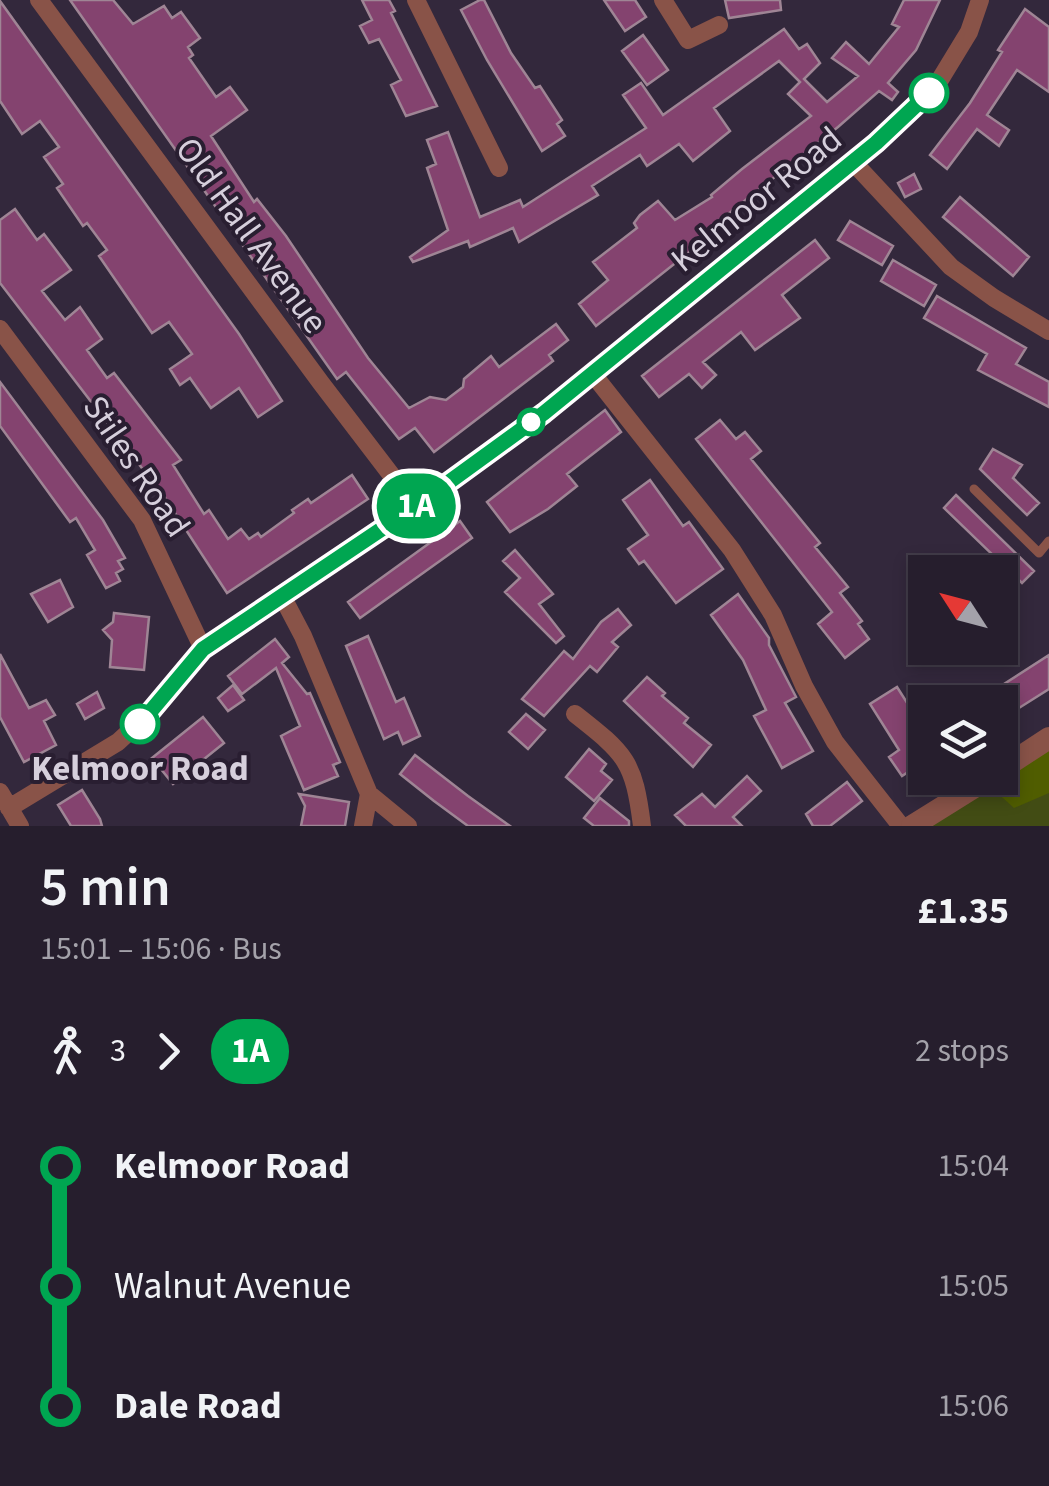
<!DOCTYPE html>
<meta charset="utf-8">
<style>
body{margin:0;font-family:"Source Sans 3",sans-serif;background:#2e2735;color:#f1f3f6;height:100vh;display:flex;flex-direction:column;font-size:38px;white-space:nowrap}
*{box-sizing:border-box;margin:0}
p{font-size:32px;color:#a4a2aa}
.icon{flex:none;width:55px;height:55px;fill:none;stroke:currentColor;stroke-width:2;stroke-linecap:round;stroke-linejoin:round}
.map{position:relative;height:826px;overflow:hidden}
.panel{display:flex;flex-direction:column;background:#261e2d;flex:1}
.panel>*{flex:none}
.badge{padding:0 20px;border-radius:32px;font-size:35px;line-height:65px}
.needle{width:65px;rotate:306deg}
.fabs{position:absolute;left:908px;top:555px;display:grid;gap:20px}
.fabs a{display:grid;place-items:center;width:110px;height:110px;border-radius:0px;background:#261e2d;box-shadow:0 5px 15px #0003,0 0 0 2px #423c49;font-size:50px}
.map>.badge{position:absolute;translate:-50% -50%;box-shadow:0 0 0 5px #fff}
.legs{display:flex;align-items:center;gap:15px;height:110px;padding:0 40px;font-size:32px}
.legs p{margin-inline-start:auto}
.headline{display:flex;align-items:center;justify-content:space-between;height:170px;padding:0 40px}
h1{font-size:55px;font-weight:600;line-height:75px}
ul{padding:0 40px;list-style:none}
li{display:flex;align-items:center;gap:35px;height:120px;font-size:38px}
li i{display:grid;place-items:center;width:15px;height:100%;margin:0 12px;background:currentColor}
li i::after{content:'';width:25px;height:25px;margin:-12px;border:8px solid;border-radius:50%;background:#261e2d}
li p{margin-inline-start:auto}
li:first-child i{background:linear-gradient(#0000 50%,currentColor 0)}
li:last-child i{background:linear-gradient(currentColor 50%,#0000 0)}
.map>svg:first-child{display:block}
.green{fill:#424c14}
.forest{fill:#505d00}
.building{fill:#84436f;stroke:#9f8595;stroke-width:2.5}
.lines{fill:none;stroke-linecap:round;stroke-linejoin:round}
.service{stroke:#895348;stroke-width:9}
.minor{stroke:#895348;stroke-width:18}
.tertiary{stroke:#895348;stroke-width:22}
.line-1-casing{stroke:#fff;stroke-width:22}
.line-1{stroke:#00a651;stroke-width:15}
.stop-1-dot{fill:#fff;stroke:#00a651;stroke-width:5}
.labels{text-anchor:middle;stroke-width:8;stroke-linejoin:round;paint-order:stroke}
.street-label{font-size:35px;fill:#d6cfdc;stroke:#291e31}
.stop-label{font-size:35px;font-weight:bold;fill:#d6cfdc;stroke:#291e31}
</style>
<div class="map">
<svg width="1049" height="826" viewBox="0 0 1049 826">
<rect width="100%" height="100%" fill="#33283c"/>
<path class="green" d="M 1049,749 L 1049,826 L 920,826 Z"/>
<path class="forest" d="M 1049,749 L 1049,793 L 1014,808 L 993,789 L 997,778 Z"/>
<path class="building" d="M 70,0 L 113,0 L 133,24 L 164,6 L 172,18 L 181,12 L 200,38 L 188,47 L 193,55 L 189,58 L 216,97 L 230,87 L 247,110 L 211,136 L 254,202 L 257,199 L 286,236 L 368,358 L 409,408 L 430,397 L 446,400 L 463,387 L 464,379 L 491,356 L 499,367 L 556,324 L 568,340 L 549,355 L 553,361 L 434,452 L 415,428 L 399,439 L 346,372 L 337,379 Z
M 362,0 L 389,0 L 395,11 L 391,13 L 437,106 L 406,116 L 391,85 L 401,80 L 379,39 L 369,43 L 360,26 L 372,20 Z
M 480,0 L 484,0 L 511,53 L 535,88 L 540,86 L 562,120 L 557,124 L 565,136 L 542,151 L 487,60 L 461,10 Z
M 604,0 L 635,0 L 646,17 L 625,31 Z
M 725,0 L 780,0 L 781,10 L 729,18 Z
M 904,0 L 940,0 L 916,50 L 888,83 L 898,92 L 892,100 L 879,91 L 838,127 L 733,210 L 709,231 L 712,234 L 596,326 L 579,304 L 608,280 L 593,262 L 637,228 L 634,223 L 640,215 L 658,201 L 675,220 L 712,197 L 711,195 L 742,169 L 811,116 L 788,94 L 800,82 L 779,61 L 714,108 L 730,131 L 693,161 L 679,144 L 647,166 L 640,155 L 592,186 L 598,195 L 519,242 L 513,228 L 470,247 L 468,241 L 413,262 L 410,257 L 448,230 L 427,168 L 436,164 L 427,140 L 448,132 L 480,217 L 520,200 L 523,207 L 646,128 L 623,95 L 641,83 L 663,115 L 784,29 L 799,49 L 807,44 L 820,63 L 804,79 L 827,102 L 858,76 L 832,58 L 846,42 L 869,64 L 899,27 L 892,24 Z
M 0,1 L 239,334 L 282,401 L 258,417 L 239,388 L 211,408 L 190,378 L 180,385 L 170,369 L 192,354 L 169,322 L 152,333 L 99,256 L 107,250 L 87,223 L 83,226 L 57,188 L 63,184 L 44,157 L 59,147 L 40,121 L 22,134 L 0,101 Z
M 1025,9 L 1049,27 L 1049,92 L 1017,70 L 987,115 L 1009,130 L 999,146 L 977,129 L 947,169 L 930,155 L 970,103 L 1002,52 L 998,50 Z
M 643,35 L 668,70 L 647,85 L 622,51 Z
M 914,174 L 921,189 L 905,197 L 898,183 Z
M 960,197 L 1029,257 L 1013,276 L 943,217 Z
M 15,209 L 37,240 L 44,234 L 71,270 L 42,291 L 65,320 L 80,307 L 102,339 L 87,350 L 107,378 L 114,373 L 181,460 L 173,465 L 204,514 L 209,510 L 228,539 L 241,529 L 249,539 L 258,533 L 261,537 L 294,513 L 292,510 L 308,499 L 311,503 L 352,475 L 368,499 L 227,593 L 147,470 L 145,472 L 0,283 L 0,220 Z
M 850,221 L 893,246 L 882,265 L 838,240 Z
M 815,240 L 829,258 L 782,295 L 800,318 L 755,350 L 741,332 L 703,362 L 716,375 L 702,388 L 689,374 L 659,397 L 642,376 Z
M 893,260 L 936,285 L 924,306 L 881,281 Z
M 937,296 L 1026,348 L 1016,364 L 1049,382 L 1049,407 L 978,370 L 987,354 L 924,318 Z
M 0,382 L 103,520 L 125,558 L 118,561 L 123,569 L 116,573 L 120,581 L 106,588 L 87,555 L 95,550 L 76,518 L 70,522 L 0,426 Z
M 605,410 L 621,432 L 567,474 L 577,486 L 548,509 L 510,532 L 487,502 Z
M 720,420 L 736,439 L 745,432 L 761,451 L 751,459 L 820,543 L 815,547 L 848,587 L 840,593 L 862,621 L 858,624 L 869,639 L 845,658 L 818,624 L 832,612 L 696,439 Z
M 993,449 L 1022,465 L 1013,478 L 1039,503 L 1027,515 L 980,469 Z
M 650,480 L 683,526 L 689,522 L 723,569 L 676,603 L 644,561 L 639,564 L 628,549 L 648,535 L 623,500 Z
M 956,495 L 1034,571 L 1022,583 L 944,508 Z
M 460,521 L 472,538 L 360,618 L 348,602 Z
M 515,550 L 553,594 L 539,604 L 564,636 L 556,643 L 505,592 L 520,578 L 503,561 Z
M 60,580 L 73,607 L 48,622 L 31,594 Z
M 738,594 L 769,638 L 769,645 L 796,697 L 785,703 L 813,751 L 782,768 L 754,716 L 766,710 L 743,660 L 711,615 Z
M 618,609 L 631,625 L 612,642 L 618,647 L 597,672 L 590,666 L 544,716 L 522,699 L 564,651 L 573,659 L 601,622 Z
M 114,613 L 149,617 L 144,670 L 110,667 L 112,640 L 103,630 L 113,622 Z
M 368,636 L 396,702 L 404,698 L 420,736 L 403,744 L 398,732 L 384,739 L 346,646 Z
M 275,639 L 289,657 L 282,663 L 307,694 L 310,693 L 340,762 L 333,765 L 338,776 L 304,790 L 281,736 L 300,726 L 276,668 L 242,694 L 228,676 Z
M 0,654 L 29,708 L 46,700 L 55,715 L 44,721 L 56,745 L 24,762 L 0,717 Z
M 1049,655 L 1049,689 L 1000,720 L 1000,702 L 976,702 Z
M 647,677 L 665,693 L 662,696 L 688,718 L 684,723 L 711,745 L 693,767 L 624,701 Z
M 233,685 L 244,700 L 228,711 L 218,698 Z
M 897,687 L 918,720 L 914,723 L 925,739 L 925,761 L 902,776 L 889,757 L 899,750 L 870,704 Z
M 97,692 L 104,708 L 85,719 L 77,704 Z
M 526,714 L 545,730 L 528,749 L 509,732 Z
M 203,717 L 224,743 L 173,784 L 152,758 Z
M 589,749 L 606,764 L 601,771 L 612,780 L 594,801 L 566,777 Z
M 415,755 L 468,796 L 510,826 L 468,826 L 434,801 L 400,774 Z
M 747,776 L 761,791 L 733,817 L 742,826 L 686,826 L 675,815 L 702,794 L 715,807 Z
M 847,782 L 862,801 L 830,826 L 813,826 L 806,814 Z
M 82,790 L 100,819 L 102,826 L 71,826 L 58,805 Z
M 299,794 L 349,802 L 345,826 L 301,826 L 305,806 Z
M 600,798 L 629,821 L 629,826 L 594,826 L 584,818 Z"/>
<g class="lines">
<path class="service" d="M 974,489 L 1039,553 L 1049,541"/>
<path class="minor" d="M 39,0 L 321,383 L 415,506
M 416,0 L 499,168
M 663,0 L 688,40 L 719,25
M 853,162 L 951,267 L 994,298 L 1049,331
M 0,329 L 142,520 L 203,649
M 592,373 L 732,550 L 773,615 L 804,686 L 835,742 L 901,826
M 282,596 L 303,636 L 369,794 L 408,826
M 575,714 C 626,754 634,761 642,826
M 0,792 L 20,826
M 9,808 L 118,742 L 159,704 L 203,649 L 415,506 L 544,413 L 876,143 L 941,78 L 969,32 L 980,0
M 363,826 L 369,794"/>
<path class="tertiary" d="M 1000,770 L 1049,738
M 912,826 L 989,778"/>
</g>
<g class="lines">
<g class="line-1-casing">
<path id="line-1" d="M 140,724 L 203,649 L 416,506 L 544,413 L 876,143 L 929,93"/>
</g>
<use href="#line-1" class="line-1"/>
</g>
<g class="stop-1-dot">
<circle cx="929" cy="93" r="18"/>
<circle cx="531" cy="422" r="12"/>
<circle cx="140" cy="724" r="18"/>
</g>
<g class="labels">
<g class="street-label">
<text transform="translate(756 199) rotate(-39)" y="12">Kelmoor Road</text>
<text transform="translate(252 235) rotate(54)" y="12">Old Hall Avenue</text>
<text transform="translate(137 466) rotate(56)" y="12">Stiles Road</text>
</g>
<g class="stop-label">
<text x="140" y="780">Kelmoor Road</text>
</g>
</g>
</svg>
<div class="fabs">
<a><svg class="needle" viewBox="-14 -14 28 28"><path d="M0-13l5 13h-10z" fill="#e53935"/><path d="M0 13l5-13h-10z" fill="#a4a2aa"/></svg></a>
<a><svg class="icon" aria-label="layers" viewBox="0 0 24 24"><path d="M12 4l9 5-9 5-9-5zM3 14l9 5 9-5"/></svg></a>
</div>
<b class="badge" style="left:416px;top:506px;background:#00a651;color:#fff">1A</b>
</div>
<section class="panel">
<div class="headline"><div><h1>5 min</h1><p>15:01 – 15:06 · Bus</p></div><b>£1.35</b></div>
<div class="legs"><svg class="icon" aria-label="walk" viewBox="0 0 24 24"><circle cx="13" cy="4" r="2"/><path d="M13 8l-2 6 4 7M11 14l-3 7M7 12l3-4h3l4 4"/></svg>3<svg class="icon" aria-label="forward" viewBox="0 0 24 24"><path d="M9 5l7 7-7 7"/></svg><b class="badge" style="background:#00a651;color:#fff">1A</b><p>2 stops</p></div>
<ul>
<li><i style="color:#00a651"></i><b>Kelmoor Road</b><p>15:04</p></li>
<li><i style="color:#00a651"></i><span>Walnut Avenue</span><p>15:05</p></li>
<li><i style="color:#00a651"></i><b>Dale Road</b><p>15:06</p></li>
</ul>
</section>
